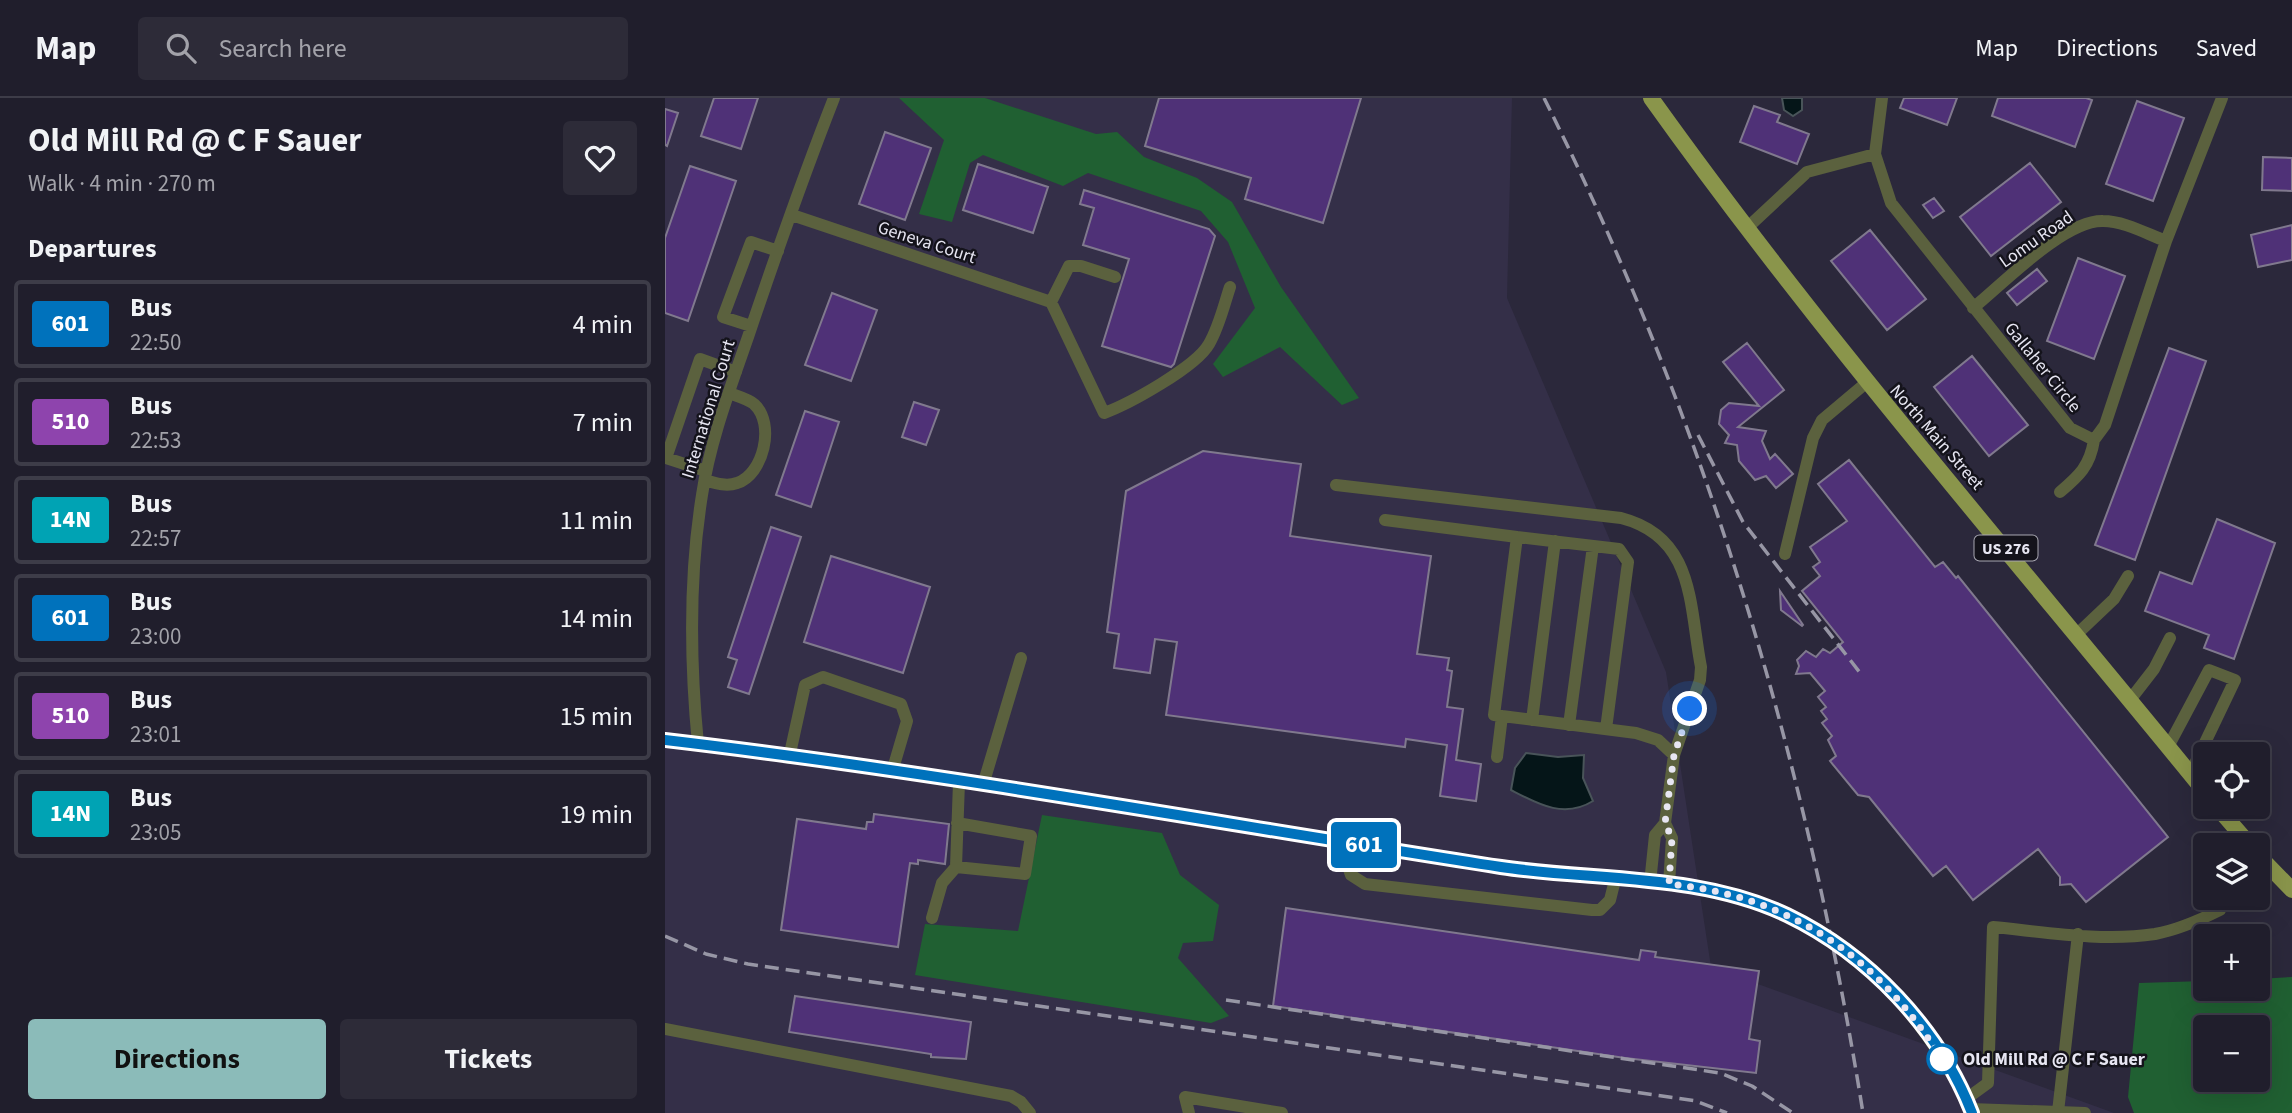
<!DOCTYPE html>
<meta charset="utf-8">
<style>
body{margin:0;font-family:"Source Sans 3",sans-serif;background:#2d2b38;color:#f1f3f6;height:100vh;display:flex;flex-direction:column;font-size:26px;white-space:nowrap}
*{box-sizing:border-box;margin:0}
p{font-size:23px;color:#a2a2a9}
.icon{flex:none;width:38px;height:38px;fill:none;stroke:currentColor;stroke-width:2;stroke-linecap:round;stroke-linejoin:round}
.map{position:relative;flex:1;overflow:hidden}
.side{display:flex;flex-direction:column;background:#201e2c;width:665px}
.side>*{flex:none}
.badge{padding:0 14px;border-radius:5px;font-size:24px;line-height:46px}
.fabs{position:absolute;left:1528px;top:644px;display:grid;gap:14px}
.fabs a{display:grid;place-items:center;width:77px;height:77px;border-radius:7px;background:#201e2c;box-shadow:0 7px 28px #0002,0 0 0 2px #3d3c48;font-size:35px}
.you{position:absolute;width:35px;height:35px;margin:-18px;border:5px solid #fff;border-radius:50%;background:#1a73e8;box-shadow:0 0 0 10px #1a73e833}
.map>.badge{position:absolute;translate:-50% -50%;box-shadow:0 0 0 4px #fff}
h2{padding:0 28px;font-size:26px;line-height:63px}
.round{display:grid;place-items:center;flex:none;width:74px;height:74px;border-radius:7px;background:#2d2b38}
.headline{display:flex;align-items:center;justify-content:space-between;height:119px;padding:0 28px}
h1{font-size:33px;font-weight:700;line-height:52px}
.action{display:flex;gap:14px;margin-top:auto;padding:14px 28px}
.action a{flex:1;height:80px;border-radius:7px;background:#8bbbb9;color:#111;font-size:28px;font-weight:700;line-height:80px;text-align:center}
.action a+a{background:#2d2b38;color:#f1f3f6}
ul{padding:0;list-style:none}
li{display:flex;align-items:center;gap:21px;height:88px;margin:0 14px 10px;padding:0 14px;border:4px solid #3d3c48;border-radius:7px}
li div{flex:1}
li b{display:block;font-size:26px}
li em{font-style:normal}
li .badge{min-width:77px;font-weight:700;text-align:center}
header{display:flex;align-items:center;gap:42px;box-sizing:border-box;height:98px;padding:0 35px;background:#201e2c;border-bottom:2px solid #3d3c48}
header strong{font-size:33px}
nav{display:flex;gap:38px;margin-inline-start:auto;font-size:24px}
.search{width:490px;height:63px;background:#2d2b38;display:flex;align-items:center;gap:18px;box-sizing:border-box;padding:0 24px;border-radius:7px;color:#a2a2a9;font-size:26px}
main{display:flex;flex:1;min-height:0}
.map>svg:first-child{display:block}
.built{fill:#342f48}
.green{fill:#206032;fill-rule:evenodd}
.water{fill:#051518;stroke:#495459;stroke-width:2}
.building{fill:#4f3177;stroke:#80798e;stroke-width:2}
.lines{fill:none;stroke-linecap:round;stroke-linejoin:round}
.minor{stroke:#5b613e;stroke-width:12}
.major{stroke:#8a954b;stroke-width:16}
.rail{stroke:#9796a5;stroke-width:3.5;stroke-dasharray:14 7;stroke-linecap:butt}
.line-casing{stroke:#fff;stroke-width:16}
.line{stroke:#0072bc;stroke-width:10}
.walk{stroke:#e7e6f2;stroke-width:7;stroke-dasharray:0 12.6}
.stop-dot{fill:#fff;stroke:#0072bc;stroke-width:3.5}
.labels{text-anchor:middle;stroke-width:5;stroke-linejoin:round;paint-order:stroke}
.shield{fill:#14131b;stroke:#a8a7b2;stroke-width:2}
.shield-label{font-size:16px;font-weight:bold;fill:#e7e6f2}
.street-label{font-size:18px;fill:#e7e6f2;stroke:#14131b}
.stop-label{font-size:18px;font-weight:bold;fill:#e7e6f2;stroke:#14131b;text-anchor:start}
</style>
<header>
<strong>Map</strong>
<div class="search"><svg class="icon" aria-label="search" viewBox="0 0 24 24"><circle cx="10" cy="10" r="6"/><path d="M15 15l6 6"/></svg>Search here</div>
<nav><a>Map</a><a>Directions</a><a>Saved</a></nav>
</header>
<main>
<section class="side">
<div class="headline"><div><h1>Old Mill Rd @ C F Sauer</h1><p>Walk · 4 min · 270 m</p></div><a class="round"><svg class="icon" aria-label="heart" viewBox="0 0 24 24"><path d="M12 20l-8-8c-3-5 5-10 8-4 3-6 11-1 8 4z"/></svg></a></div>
<h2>Departures</h2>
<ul>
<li><span class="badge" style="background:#0072bc;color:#fff">601</span><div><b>Bus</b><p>22:50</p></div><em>4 min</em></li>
<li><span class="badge" style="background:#8e44ad;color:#fff">510</span><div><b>Bus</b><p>22:53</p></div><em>7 min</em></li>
<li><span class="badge" style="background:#00a3b4;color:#fff">14N</span><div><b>Bus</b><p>22:57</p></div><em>11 min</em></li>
<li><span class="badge" style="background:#0072bc;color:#fff">601</span><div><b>Bus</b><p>23:00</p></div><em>14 min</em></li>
<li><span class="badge" style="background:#8e44ad;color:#fff">510</span><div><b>Bus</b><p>23:01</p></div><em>15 min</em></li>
<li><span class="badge" style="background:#00a3b4;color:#fff">14N</span><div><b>Bus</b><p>23:05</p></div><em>19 min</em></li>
</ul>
<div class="action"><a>Directions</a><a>Tickets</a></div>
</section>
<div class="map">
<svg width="1627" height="1015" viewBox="0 0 1627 1015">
<rect width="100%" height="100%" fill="#2b283b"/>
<path class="built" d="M 0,0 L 847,0 L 842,200 L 1001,574 L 1046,869 L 1449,1015 L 0,1015 Z"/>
<path class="green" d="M 234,0 L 320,0 L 431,36 L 452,34 L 479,59 L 532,80 L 567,104 L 616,189 L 694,300 L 677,307 L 615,249 L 558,279 L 548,266 L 590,210 L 563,144 L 536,113 L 423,75 L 398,88 L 318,57 L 305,65 L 287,124 L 254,116 L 279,42 Z
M 377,717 L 497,735 L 515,777 L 554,807 L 548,843 L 518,845 L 513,860 L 564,918 L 546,925 L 250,877 L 260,826 L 353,833 Z
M 1627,879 L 1627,1015 L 1469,1015 L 1463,999 L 1474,885 L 1540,883 L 1540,891 L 1592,891 L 1593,881 ZM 1540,929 L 1592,929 L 1592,982 L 1540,982 Z"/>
<path class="water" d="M 1117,0 L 1137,0 L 1137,12 L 1128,18 L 1119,12 Z
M 861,655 L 893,659 L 919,657 L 918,680 L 928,703 C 899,721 873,706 846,692 L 850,670 Z"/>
<path class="building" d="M 49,0 L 93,0 L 76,51 L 36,38 Z
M 494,0 L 696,0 L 658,125 L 580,101 L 586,80 L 480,48 Z
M 1239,0 L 1292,0 L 1282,27 L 1235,10 Z
M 1333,0 L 1421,0 L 1427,2 L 1410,49 L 1327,18 Z
M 1472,3 L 1519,20 L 1488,103 L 1441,86 Z
M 1089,8 L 1115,17 L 1112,24 L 1144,36 L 1132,66 L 1075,44 Z
M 0,11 L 13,15 L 2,48 L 0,47 Z
M 220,34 L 266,50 L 240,122 L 194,106 Z
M 1598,59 L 1627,60 L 1627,93 L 1597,92 Z
M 1365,65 L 1396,104 L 1326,158 L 1295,119 Z
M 313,66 L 383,89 L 368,135 L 298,112 Z
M 25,68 L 71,83 L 23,223 L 0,215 L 0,140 Z
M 419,92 L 544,131 L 550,138 L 509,266 L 506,269 L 437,248 L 464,161 L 418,147 L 429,110 L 415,106 Z
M 1269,100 L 1279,113 L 1268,120 L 1258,107 Z
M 1627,127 L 1627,162 L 1593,169 L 1586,137 Z
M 1205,132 L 1261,201 L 1222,232 L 1166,163 Z
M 1413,160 L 1460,178 L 1429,261 L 1382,243 Z
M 1372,171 L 1382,183 L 1352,207 L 1342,195 Z
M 167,195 L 212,212 L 186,283 L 140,267 Z
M 1082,245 L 1119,292 L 1073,329 L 1101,333 L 1097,343 L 1105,361 L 1110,356 L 1128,376 L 1111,390 L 1101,378 L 1090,382 L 1074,363 L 1072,347 L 1060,345 L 1064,337 L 1054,326 L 1056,312 L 1064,305 L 1094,308 L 1058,264 Z
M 1504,250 L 1541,263 L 1470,462 L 1430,447 Z
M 1307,258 L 1363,327 L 1324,358 L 1269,289 Z
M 249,304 L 274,312 L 261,347 L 237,339 Z
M 140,313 L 174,324 L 146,409 L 111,397 Z
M 538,353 L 636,366 L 625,438 L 766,458 L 752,556 L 784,560 L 782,572 L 787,573 L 782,609 L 798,611 L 791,662 L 816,666 L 811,703 L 775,698 L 782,647 L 741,641 L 740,649 L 501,617 L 512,544 L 490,541 L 485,575 L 449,570 L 454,536 L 442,534 L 461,393 Z
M 1184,362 L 1270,469 L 1278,464 L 1291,480 L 1293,478 L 1503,739 L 1421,804 L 1406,786 L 1395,787 L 1395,779 L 1373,751 L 1308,802 L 1281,768 L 1268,778 L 1204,699 L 1193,697 L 1165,663 L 1171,658 L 1163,642 L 1167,638 L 1157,625 L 1162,621 L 1156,613 L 1161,609 L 1153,599 L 1160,593 L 1145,575 L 1131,576 L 1134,568 L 1132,562 L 1141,553 L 1151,559 L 1158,551 L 1165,555 L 1178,544 L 1137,493 L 1155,478 L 1148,469 L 1155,464 L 1145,449 L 1182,423 L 1153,386 Z
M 1552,421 L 1610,445 L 1569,561 L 1539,550 L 1544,537 L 1480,513 L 1495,474 L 1527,486 Z
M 106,429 L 136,439 L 84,596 L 63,589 L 72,562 L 63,559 Z
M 166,458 L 265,489 L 238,575 L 139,544 Z
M 1115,493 L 1138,527 L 1137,528 L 1116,512 Z
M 209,716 L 284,726 L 280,766 L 253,762 L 253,766 L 245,765 L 233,849 L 116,832 L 132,721 L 201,731 L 202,724 L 208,724 Z
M 621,810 L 974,862 L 976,852 L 991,854 L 990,859 L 1094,873 L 1084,941 L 1095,943 L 1091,975 L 960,960 L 608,908 Z
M 130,898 L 306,924 L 301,961 L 266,959 L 266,956 L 124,934 Z"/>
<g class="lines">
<path class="minor" d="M 1217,0 L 1210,56 L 1226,105 L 1405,330 L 1429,342 L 1440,327 L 1501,143 L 1557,0
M 127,117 L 386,204
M 1082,130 L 1142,74 L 1210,56
M 450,179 L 416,168 L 404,168 L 386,204 L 439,315 C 464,306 531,269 544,246 C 554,229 559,207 565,189
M 1308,210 C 1338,186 1399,122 1438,123 C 1459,123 1482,136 1501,143
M 86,228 L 58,219 L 86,144 L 113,153
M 41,373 L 1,360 L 35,261 L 71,274
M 40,382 C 50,385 61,389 72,385 C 98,377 111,326 89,306 C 83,301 72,298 64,295
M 671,387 L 956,420 C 1030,439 1024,507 1036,569 L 1035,582 L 1009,657 L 993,642 L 971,635 L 829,617 L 852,439 L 954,451 L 963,464 L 941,631
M 1395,394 C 1414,378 1425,368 1429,342
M 720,422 L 852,439
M 1120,456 L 1148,340 L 1157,322 L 1201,285
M 1411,537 L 1449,501 L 1463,478
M 1465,602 L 1489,571 L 1505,540
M 867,622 L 890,443
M 904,627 L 928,448
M 0,642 C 273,675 544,723 815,765 C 850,771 885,776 921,779 C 989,785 1058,787 1122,817 C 1191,851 1240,900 1280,965 C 1290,982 1300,997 1307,1015
M 33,646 C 25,564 24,478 37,397 C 45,343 65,291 83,239 C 110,159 138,79 169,0
M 1503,649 L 1544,572 L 1570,582 L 1525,676
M 832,659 L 837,618
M 124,660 L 140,587 L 158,579 L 236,606 L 242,623 L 227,674
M 318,687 L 356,560
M 292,725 L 366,738 L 360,776 L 291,769 L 294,684
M 1000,725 L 1007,740 L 1004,786
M 675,744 L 686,777 L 700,786 L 927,812 L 935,812 L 945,802 L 950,782
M 985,785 L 990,737 L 1000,725 L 1009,657
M 267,820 L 277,785 L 291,769
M 0,931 L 346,998 L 356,1004 L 365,1015
M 1301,1001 L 1323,985 L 1328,829 C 1380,834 1437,844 1490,836 C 1512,832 1535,822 1555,812
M 1305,1011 L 1393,1014 L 1413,836
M 1393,1014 L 1420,1015
M 524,1015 L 520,999 L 617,1015"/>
<path class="major" d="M 986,0 C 1158,241 1353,464 1540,694
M 1552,709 L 1585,747
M 1592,756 L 1627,792"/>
<path class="rail" d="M 879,0 C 1041,323 1141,660 1198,1015
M 1033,337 L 1078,424 L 1196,576
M 0,838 L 41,856 L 83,866 L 1031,1003 L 1062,1015
M 561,902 L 1055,975 L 1087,988 L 1128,1015"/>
</g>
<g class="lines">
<g class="line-casing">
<path id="line" d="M 0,642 C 280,675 558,726 836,769 C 930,783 1034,775 1122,817 C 1203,856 1274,930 1307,1015"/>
</g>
<use href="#line" class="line"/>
<path class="walk" d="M 1025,611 L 1009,657 L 1000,725 L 1007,740 L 1004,786 C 1127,798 1217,862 1279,965 L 1277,961"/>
</g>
<circle class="stop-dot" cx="1277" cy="961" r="14"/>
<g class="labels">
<rect class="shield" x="1309.5" y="437.5" width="63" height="25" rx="5"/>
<g class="shield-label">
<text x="1341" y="456">US 276</text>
</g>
<g class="street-label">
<text transform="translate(1371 141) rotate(-35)" y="6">Lomu Road</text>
<text transform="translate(262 144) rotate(18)" y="6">Geneva Court</text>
<text transform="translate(1378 269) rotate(51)" y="6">Gallaher Circle</text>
<text transform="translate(43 311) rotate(-73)" y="6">International Court</text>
<text transform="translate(1272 339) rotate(49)" y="6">North Main Street</text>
</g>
<g class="stop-label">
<text x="1298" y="967">Old Mill Rd @ C F Sauer</text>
</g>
</g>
</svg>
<div class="fabs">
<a><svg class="icon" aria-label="locate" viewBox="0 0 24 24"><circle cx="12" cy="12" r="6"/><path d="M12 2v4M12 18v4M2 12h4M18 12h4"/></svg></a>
<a><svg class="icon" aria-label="layers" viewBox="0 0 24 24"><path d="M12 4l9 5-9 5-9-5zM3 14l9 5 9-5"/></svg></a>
<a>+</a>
<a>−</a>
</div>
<div class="you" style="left:1025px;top:611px"></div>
<b class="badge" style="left:699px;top:747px;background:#0072bc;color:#fff">601</b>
</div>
</main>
